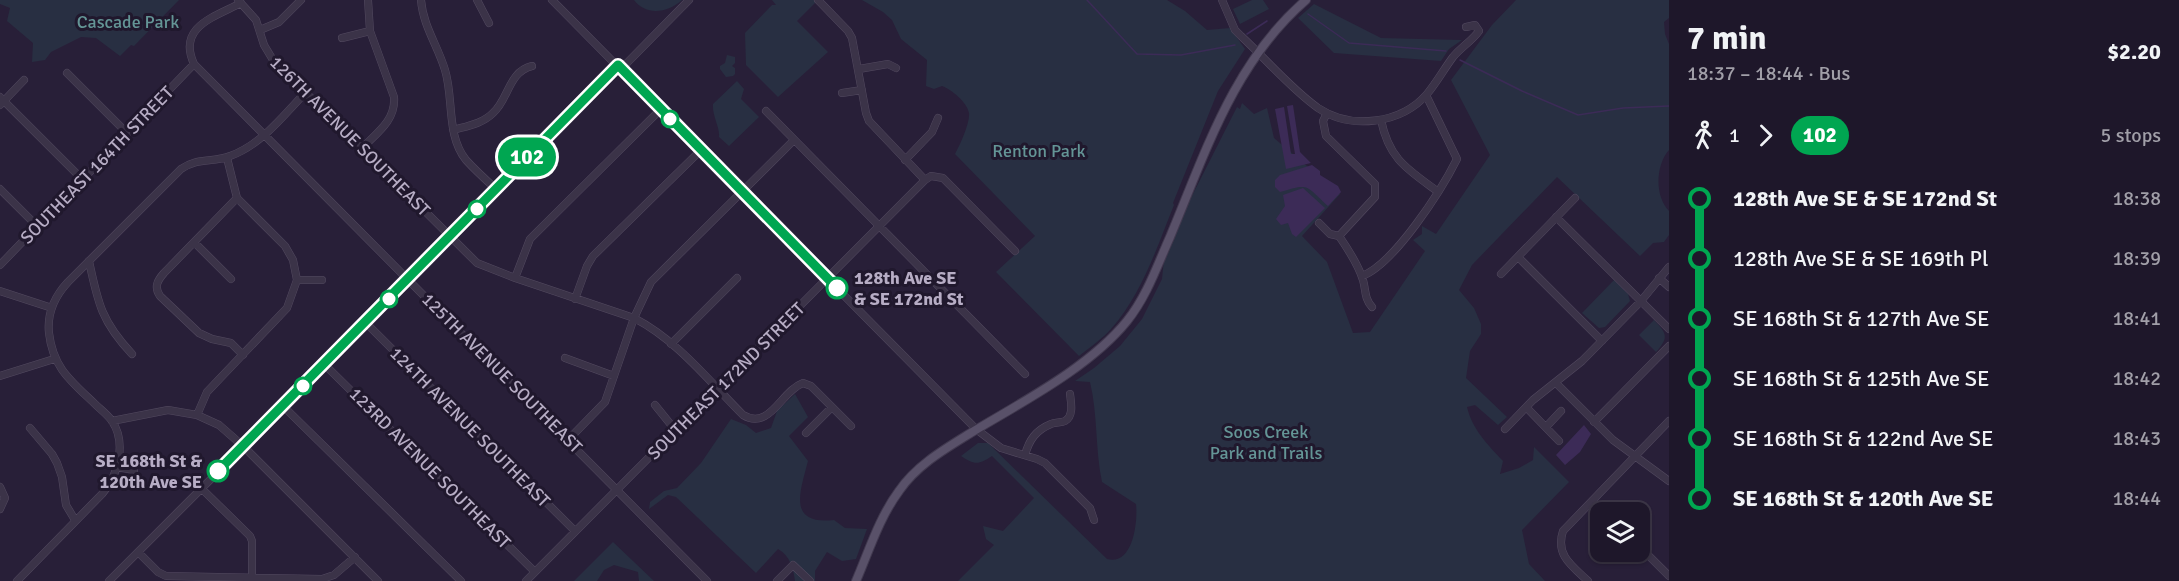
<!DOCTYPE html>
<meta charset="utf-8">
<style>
body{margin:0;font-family:Signika,sans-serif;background:#262032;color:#f1f3f6;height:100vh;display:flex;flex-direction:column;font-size:22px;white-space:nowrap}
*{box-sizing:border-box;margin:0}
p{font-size:20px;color:#a19fa8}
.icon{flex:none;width:33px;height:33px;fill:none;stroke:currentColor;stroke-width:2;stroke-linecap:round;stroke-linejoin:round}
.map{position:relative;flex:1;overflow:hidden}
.sheet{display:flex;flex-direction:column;background:#1e172a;width:510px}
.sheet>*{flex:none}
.badge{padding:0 12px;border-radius:20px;font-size:21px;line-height:39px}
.controls{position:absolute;left:1590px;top:502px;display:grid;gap:12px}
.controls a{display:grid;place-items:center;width:60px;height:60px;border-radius:12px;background:#1e172a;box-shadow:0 2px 4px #0004,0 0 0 2px #3c3647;font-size:30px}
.map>.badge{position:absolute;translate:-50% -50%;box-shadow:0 0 0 3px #fff}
.legs{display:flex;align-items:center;gap:9px;height:66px;padding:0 18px;font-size:20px}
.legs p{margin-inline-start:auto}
.summary{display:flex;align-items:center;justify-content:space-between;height:102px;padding:0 18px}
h1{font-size:33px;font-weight:800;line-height:45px}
ul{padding:0 18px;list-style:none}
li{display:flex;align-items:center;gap:21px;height:60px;font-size:22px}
li i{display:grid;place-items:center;width:9px;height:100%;margin:0 8px;background:currentColor}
li i::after{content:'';width:15px;height:15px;margin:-8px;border:4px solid;border-radius:50%;background:#1e172a}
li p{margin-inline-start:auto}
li:first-child i{background:linear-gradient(#0000 50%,currentColor 0)}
li:last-child i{background:linear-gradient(currentColor 50%,#0000 0)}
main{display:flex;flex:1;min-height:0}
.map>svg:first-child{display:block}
.green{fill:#282f42}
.water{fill:#3c2b57}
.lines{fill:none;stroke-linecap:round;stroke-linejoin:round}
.stream{stroke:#3c2b57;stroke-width:1.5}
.minor-casing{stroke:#534a60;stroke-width:8}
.major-casing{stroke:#41394f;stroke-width:10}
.minor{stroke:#3b3348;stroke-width:7}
.major{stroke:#595169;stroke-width:8}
.line-1-casing{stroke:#fff;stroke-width:14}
.line-1{stroke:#00a651;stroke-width:9}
.stop-1-dot{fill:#fff;stroke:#00a651;stroke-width:3}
.labels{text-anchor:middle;stroke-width:6;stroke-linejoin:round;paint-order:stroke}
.park-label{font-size:18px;fill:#649596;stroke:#20182d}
.street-label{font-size:18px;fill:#b7adc5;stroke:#20182d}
.stop-label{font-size:18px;font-weight:bold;fill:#b7adc5;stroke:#20182d;text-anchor:start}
</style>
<main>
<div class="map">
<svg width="1669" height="581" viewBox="0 0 1669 581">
<rect width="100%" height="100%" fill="#281f38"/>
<path class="green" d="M 0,0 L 179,0 L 134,46 L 131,45 L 120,56 L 96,38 L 81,37 L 51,52 L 45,60 L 32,62 L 33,43 L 7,21 L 10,8 L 0,4 Z
M 634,0 L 682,0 C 668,13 646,16 634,0 Z
M 772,0 L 818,0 L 797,21 L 828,52 L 778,97 L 746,65 L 745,33 L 772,5 L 776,5 Z
M 862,0 L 1167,0 L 1185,11 L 1207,30 L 1230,28 L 1245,49 L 1218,91 L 1173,203 L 1174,205 C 1157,247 1142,294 1111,329 C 1102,339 1090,347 1079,356 L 996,272 L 1035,236 L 955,154 C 960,145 970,123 969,113 C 967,102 952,90 942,86 L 934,89 L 926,86 L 927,60 L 901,39 L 892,20 L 883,12 Z
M 1252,0 L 1263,0 L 1269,9 L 1240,24 L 1233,9 Z
M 1516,0 L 1669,0 L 1669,18 L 1664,22 L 1665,34 L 1669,44 L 1669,150 C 1656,164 1654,196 1669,211 L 1669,235 L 1664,242 L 1653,243 L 1640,256 L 1557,177 L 1472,265 L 1459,290 L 1474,308 L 1481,324 L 1481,334 L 1470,351 L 1466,378 L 1507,417 L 1498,425 L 1475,405 L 1467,407 C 1472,429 1488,445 1503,461 L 1500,474 L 1519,468 L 1533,460 L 1534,447 L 1569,482 L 1522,530 L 1529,564 L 1545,581 L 958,581 L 994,545 L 986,539 L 983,526 L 1003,531 L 1034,498 L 992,456 C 979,465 974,465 961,456 L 978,443 L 988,443 L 1107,559 C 1133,566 1138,522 1136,504 L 1102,482 C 1095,449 1098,415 1090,382 L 1075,381 L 1094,368 L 1120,346 L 1142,319 L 1162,279 L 1165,249 L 1237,107 L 1240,109 L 1242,103 L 1254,114 L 1267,108 L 1274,138 L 1340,194 L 1302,236 L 1327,262 L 1353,333 L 1370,332 L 1425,251 L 1413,240 L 1422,234 L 1422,226 L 1436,234 L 1490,155 L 1451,80 L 1492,25 Z
M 1314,4 L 1381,38 L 1462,40 L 1449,49 L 1441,61 L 1334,53 L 1298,18 Z
M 727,55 L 735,57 L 735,63 L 732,66 L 735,68 L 735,74 L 733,76 L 726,77 L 720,69 L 720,66 L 725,63 Z
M 737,81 L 744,89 L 741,99 L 759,117 L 729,146 L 719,137 C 720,127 712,116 713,104 Z
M 1614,280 L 1628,294 L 1630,301 L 1605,327 L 1599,328 L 1582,313 Z
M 1654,320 C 1667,334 1669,337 1656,352 L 1639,335 Z
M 795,394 L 808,417 L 789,436 L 808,461 C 800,492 787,525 834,520 L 845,528 L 867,529 L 856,559 L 842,561 L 827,552 L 815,571 L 815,581 L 795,581 C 793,567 790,556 778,549 L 756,573 L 676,497 L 668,495 L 649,509 L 650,502 L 664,491 L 677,488 L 701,463 L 731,419 L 746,425 L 756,433 L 771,428 L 777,411 Z
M 613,542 L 654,581 L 639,581 L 638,572 L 614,565 L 604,570 L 597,581 L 574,581 Z"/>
<path class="water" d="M 1293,105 L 1300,152 L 1311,163 L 1286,169 L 1275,109 L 1284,107 L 1291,154 L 1295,154 L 1287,106 Z
M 1312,165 L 1320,171 L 1320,175 L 1338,186 L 1341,192 L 1328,206 C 1305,185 1310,183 1280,192 L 1275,187 L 1275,180 L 1280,175 Z
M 1303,188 L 1325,208 L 1296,237 L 1292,234 L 1288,223 L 1281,225 L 1276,219 L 1285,206 L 1283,195 Z
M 1584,425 L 1591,434 L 1580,452 L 1565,465 L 1556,455 Z"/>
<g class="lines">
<path class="stream" d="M 1087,0 L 1137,54 L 1181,55 L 1235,45
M 1308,14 L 1349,43 L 1446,51
M 1247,34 L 1267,21
M 1460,60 L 1522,91 L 1578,115 L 1623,108 L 1669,106"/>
<g class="minor-casing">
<path id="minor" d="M 238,0 L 256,20 L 264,45 L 273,60 L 477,263 L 515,278 L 634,318 C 677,340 709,381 743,415 C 770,431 781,391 803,383 L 811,386 L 851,426
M 421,0 C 423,26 438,46 445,70 C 454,99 446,135 466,160 C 475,170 486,180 496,189
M 477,0 L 489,23
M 552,0 L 976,429 L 1001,448 L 1037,459 L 1045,463 L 1090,508 L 1094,520
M 818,0 L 848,31 L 852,38 L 866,113 L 869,121 L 925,180 L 931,176 L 943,178 L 1015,251
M 1222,0 L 1235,30 L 1241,36 C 1266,59 1291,89 1318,108 C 1351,130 1401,124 1427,94 C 1437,82 1444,69 1453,57 C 1461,47 1472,41 1479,31 L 1475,25 L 1466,27
M 241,3 C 214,17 177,27 194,64 L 707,581
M 260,30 L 279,22 L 301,0
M 342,38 L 370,31
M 621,69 L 689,0
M 859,69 L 888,64 L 896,68
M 67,73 L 127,133
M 842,93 L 862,90
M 0,97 L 82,179
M 0,105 L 24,80
M 766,111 L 1025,374
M 1327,113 L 1323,121 L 1326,136 L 1375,184 L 1375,197 L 1339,236
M 1381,120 C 1389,159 1407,169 1437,191
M 453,130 C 467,126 482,124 493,113 C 509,99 508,72 532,66
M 362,148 C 377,133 396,120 394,97 L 370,31 L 368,0
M 905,160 L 932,132 L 938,118
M 0,189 L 37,226
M 237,198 L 164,273 C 157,281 154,287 160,296 L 199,333 L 212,339 L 231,343 L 243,355
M 1556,217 L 1669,329
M 1319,223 L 1330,234 L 1339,236
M 1339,236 C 1348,249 1358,264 1363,280 C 1366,290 1364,298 1372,307
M 194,242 L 231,279
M 1518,257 L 1602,341
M 89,261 C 98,304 102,322 132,354
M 0,265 L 194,64
M 1501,274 L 1575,198
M 1362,276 C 1394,264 1441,191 1457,159 L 1426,95
M 515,278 L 530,239 L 661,109
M 1659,278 L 1669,287
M 297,280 L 322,280
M 0,291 L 52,308
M 575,299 L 587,266 L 593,256 L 701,150
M 366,323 L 575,531
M 671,344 L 737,278
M 565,358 L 614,376
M 325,365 L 535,572
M 0,376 L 54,359
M 1556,383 L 1613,440 L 1669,481
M 655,405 L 676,431
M 283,406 L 461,581
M 1526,407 L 1559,441
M 197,415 L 207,392 L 287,308 L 297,280 L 293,260 L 285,246 L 237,198 L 227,158
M 112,421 L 168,410 L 197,415 L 219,425 L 243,446 L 378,581
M 1594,422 L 1669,346
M 1546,427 L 1561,411
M 30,428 L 52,454 L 57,463 L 62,477 L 66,505 L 75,520
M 1505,429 L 1533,400 L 1582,361 L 1641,301 L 1669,267
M 806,433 L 832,407
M 568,440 L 605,402 L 634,318 L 651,282 L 794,140
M 1025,455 C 1029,440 1036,430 1051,424 C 1055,422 1061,423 1065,421 C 1074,416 1071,402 1070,394
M 117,467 L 134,470
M 0,487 L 5,498 L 0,509
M 201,488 L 250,536 L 252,541 L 252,579
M 1640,547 L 1669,576
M 138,552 L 158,572 L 166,576 L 322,579 L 334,575 L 355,557
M 17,581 L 102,494 C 118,476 127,443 112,421 C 108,415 100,409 95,404 C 71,381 53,368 49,333 C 47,314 55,296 68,282 L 181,169 C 198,157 212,163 230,156 C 261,145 283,116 305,93
M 109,581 L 325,365 L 618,65
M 526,581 L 925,180
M 777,581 L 793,565 L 810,581
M 1588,581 C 1572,566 1555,555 1563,531 L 1669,421"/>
</g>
<g class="major-casing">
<path id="major" d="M 856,581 C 869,551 879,518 899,491 C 916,466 943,450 969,434 C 1020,403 1089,368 1127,321 C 1147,296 1157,266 1170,237 C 1206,151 1234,62 1306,0"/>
</g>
<use href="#minor" class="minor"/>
<use href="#major" class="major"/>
</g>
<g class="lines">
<g class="line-1-casing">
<path id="line-1" d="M 218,471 L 618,65 L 837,288"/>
</g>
<use href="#line-1" class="line-1"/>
</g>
<g class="stop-1-dot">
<circle cx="670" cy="119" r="8"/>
<circle cx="477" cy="209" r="8"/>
<circle cx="837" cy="288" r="10"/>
<circle cx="389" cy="299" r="8"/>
<circle cx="303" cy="386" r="8"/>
<circle cx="218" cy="471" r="10"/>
</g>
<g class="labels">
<g class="park-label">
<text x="128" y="28">Cascade Park</text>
<text x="1039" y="157">Renton Park</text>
<text x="1266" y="438">Soos Creek<tspan x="1266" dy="21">Park and Trails</tspan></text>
</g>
<g class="street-label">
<text transform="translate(350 136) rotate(45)" y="6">126TH AVENUE SOUTHEAST</text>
<text transform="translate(97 165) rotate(-46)" y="6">SOUTHEAST 164TH STREET</text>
<text transform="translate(502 373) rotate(45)" y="6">125TH AVENUE SOUTHEAST</text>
<text transform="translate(726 381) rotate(-45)" y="6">SOUTHEAST 172ND STREET</text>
<text transform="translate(470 427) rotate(45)" y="6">124TH AVENUE SOUTHEAST</text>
<text transform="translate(430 468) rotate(45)" y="6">123RD AVENUE SOUTHEAST</text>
</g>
<g class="stop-label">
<text x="854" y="284">128th Ave SE<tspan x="854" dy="21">&amp; SE 172nd St</tspan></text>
<text x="202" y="467" text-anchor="end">SE 168th St &amp;<tspan x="202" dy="21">120th Ave SE</tspan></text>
</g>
</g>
</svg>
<div class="controls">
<a><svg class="icon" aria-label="layers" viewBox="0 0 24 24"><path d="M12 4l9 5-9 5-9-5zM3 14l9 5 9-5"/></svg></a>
</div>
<b class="badge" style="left:527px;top:157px;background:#00a651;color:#fff">102</b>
</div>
<section class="sheet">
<div class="summary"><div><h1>7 min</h1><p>18:37 – 18:44 · Bus</p></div><b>$2.20</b></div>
<div class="legs"><svg class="icon" aria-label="walk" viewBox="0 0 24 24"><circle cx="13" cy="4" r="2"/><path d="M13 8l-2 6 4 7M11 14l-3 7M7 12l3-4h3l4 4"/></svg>1<svg class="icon" aria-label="forward" viewBox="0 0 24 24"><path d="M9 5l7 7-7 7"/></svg><b class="badge" style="background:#00a651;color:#fff">102</b><p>5 stops</p></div>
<ul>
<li><i style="color:#00a651"></i><b>128th Ave SE &amp; SE 172nd St</b><p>18:38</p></li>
<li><i style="color:#00a651"></i><span>128th Ave SE &amp; SE 169th Pl</span><p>18:39</p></li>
<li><i style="color:#00a651"></i><span>SE 168th St &amp; 127th Ave SE</span><p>18:41</p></li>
<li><i style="color:#00a651"></i><span>SE 168th St &amp; 125th Ave SE</span><p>18:42</p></li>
<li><i style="color:#00a651"></i><span>SE 168th St &amp; 122nd Ave SE</span><p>18:43</p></li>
<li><i style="color:#00a651"></i><b>SE 168th St &amp; 120th Ave SE</b><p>18:44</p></li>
</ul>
</section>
</main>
